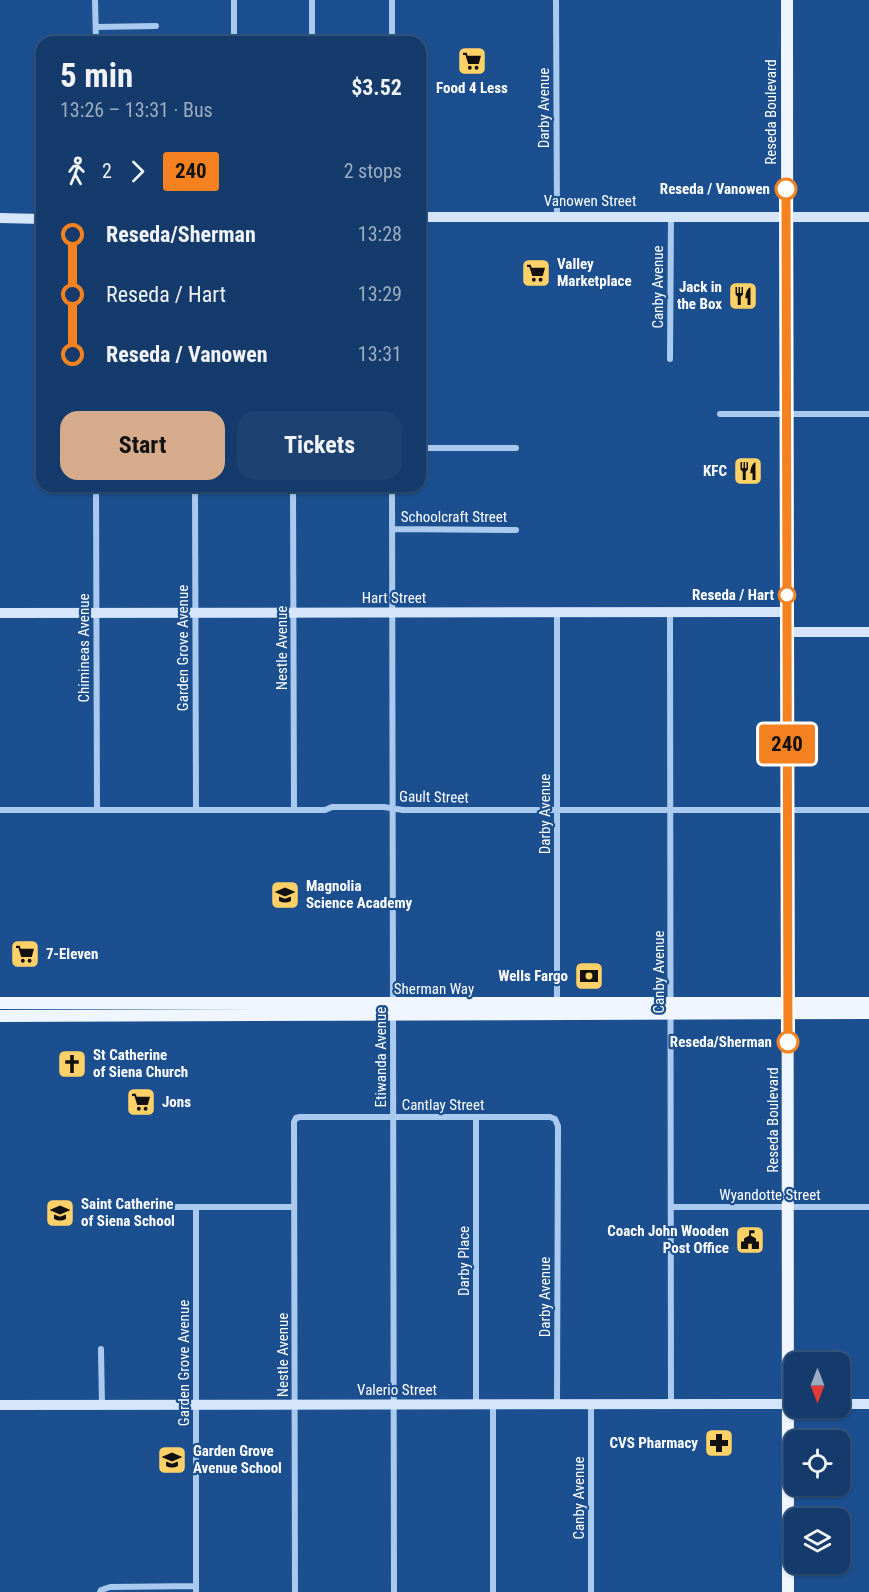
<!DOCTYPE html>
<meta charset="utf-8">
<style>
body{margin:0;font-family:"Roboto Condensed",sans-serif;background:#1d4271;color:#f1f3f6;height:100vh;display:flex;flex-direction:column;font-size:22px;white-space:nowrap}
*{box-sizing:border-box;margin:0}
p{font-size:20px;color:#9dadc1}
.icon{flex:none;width:33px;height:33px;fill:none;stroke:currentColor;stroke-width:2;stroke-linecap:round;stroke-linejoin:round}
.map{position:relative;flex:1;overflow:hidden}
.sheet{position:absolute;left:36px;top:36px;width:390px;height:456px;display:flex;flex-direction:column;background:#143b6b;border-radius:18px;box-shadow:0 2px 4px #0004,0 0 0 2px #33557e}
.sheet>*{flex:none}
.badge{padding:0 12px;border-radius:4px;font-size:21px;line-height:39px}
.needle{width:39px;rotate:180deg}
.buttons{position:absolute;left:784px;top:1352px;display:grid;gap:12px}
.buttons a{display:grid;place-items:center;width:66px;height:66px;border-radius:12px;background:#143b6b;box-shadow:0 2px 4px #0004,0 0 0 2px #33557e;font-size:30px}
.map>.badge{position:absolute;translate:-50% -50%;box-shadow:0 0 0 3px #fff}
.legs{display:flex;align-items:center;gap:9px;height:66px;padding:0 24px;font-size:20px}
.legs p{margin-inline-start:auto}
.summary{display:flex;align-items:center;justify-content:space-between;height:102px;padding:0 24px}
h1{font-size:33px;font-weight:700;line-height:45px}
.button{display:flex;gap:12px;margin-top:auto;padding:12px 24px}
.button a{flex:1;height:69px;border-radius:18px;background:#d6ab8b;color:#111;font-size:24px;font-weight:700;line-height:69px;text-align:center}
.button a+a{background:#1d4271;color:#f1f3f6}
ul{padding:0 24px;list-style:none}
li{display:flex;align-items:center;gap:21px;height:60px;font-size:22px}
li i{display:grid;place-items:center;width:9px;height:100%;margin:0 8px;background:currentColor}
li i::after{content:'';width:15px;height:15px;margin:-8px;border:4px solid;border-radius:50%;background:#143b6b}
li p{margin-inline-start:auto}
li:first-child i{background:linear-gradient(#0000 50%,currentColor 0)}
li:last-child i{background:linear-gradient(currentColor 50%,#0000 0)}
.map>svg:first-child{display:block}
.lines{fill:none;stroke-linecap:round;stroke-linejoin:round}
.street{stroke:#a9c9ee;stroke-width:6}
.secondary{stroke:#d6e6fa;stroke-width:10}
.primary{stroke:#f0f6ff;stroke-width:12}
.line-1-casing{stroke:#fff;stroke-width:14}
.line-1{stroke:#f58220;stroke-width:9}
.stop-1-dot{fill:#fff;stroke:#f58220;stroke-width:3}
.labels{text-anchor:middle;stroke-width:4.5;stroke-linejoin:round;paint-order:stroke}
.poi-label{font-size:15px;font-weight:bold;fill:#fff;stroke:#1b4f8f;text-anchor:start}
.street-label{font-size:15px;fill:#fff;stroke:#1b4f8f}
.stop-label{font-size:15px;font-weight:bold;fill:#fff;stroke:#1b4f8f;text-anchor:end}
</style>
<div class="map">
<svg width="869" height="1592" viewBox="0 0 869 1592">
<rect width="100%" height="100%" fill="#1b4f8f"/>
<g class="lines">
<path class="street" d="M 95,0 L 96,42
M 312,0 L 312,42
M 392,0 L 392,42
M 556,0 L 557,217
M 96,27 L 156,26
M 234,42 L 234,0
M 670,359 L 671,217
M 720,414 L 869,414
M 420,448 L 516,448
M 96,486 L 97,810
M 195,486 L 196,810
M 293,486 L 294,810
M 392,486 L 393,1004
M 393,529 L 516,530
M 670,613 L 671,1404
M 0,810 L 325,810 L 332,807 L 384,807 L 403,810 L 869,810
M 556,1005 L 557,995 L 557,613
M 393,1015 L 394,1592
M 476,1117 L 476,1404
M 120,1207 L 294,1207
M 671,1207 L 869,1207
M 101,1349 L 102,1405
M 591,1404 L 591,1592
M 100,1592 L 101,1590 L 110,1587 L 196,1586
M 196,1592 L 196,1207
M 295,1592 L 294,1122 L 296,1118 L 300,1117 L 550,1117 L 555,1119 L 558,1126 L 557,1404
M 493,1592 L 493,1404"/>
<path class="secondary" d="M 420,217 L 869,217
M 0,218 L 42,219
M 0,613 L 787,612
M 787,632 L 869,632
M 840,1404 L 869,1404
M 0,1405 L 795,1404"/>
<path class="primary" d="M 787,0 L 788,1592
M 0,1003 L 869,1003
M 0,1016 L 869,1013"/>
</g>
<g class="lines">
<g class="line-1-casing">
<path id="line-1" d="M 786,189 L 788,1042"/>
</g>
<use href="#line-1" class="line-1"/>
</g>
<defs>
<g id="supermarket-square" transform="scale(1.5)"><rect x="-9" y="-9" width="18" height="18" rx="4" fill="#ffd166" stroke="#1b4f8f"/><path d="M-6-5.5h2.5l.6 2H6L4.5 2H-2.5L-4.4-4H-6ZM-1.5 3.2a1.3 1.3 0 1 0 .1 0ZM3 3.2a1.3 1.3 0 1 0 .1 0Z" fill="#111"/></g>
<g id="restaurant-square" transform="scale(1.5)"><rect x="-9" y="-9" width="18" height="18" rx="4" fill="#ffd166" stroke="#1b4f8f"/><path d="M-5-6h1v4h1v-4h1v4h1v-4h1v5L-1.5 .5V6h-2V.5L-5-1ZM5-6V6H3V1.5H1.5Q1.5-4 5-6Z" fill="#111"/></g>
<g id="school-square" transform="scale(1.5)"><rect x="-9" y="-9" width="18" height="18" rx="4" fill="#ffd166" stroke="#1b4f8f"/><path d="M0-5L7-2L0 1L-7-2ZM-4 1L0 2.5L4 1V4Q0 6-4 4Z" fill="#111"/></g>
<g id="bank-square" transform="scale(1.5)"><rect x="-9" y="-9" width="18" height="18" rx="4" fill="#ffd166" stroke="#1b4f8f"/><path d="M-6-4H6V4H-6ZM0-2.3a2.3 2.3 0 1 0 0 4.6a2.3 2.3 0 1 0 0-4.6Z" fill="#111"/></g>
<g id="church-square" transform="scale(1.5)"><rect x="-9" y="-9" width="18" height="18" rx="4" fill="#ffd166" stroke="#1b4f8f"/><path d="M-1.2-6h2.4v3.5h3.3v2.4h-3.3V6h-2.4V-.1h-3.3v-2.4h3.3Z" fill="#111"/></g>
<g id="civic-square" transform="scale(1.5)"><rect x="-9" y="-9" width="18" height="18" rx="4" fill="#ffd166" stroke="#1b4f8f"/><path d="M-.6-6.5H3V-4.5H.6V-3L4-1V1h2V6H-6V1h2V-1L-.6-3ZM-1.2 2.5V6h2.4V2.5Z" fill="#111"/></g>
<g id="pharmacy-square" transform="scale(1.5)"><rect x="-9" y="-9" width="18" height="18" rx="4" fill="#ffd166" stroke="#1b4f8f"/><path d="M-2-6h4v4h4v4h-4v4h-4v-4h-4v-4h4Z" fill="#111"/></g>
</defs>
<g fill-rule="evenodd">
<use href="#supermarket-square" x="472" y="61"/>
<use href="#supermarket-square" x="536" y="273"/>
<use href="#restaurant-square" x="743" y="296"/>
<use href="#restaurant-square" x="748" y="471"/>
<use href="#school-square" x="285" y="895"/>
<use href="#supermarket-square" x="25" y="954"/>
<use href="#bank-square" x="589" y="976"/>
<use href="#church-square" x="72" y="1064"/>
<use href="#supermarket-square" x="141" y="1102"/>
<use href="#school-square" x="60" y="1213"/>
<use href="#civic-square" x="750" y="1240"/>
<use href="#pharmacy-square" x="719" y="1443"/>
<use href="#school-square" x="172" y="1460"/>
</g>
<g class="stop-1-dot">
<circle cx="786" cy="189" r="10"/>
<circle cx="787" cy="595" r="8"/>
<circle cx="788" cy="1042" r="10"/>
</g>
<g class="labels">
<g class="poi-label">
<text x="472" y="93" text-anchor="middle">Food 4 Less</text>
<text x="557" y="269">Valley<tspan x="557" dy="17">Marketplace</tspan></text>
<text x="722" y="292" text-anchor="end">Jack in<tspan x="722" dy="17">the Box</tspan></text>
<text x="727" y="476" text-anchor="end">KFC</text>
<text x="306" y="891">Magnolia<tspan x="306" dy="17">Science Academy</tspan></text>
<text x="46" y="959">7-Eleven</text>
<text x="568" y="981" text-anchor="end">Wells Fargo</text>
<text x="93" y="1060">St Catherine<tspan x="93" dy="17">of Siena Church</tspan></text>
<text x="162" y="1107">Jons</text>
<text x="81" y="1209">Saint Catherine<tspan x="81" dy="17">of Siena School</tspan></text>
<text x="729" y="1236" text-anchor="end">Coach John Wooden<tspan x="729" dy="17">Post Office</tspan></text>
<text x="698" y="1448" text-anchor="end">CVS Pharmacy</text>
<text x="193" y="1456">Garden Grove<tspan x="193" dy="17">Avenue School</tspan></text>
</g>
<g class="street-label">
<text transform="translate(544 108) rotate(-90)" y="5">Darby Avenue</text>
<text transform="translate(771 112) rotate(-90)" y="5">Reseda Boulevard</text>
<text x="590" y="206">Vanowen Street</text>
<text transform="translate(658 287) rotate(-90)" y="5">Canby Avenue</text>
<text x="454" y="522">Schoolcraft Street</text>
<text x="394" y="603">Hart Street</text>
<text transform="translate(84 648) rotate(-90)" y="5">Chimineas Avenue</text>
<text transform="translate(183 648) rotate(-90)" y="5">Garden Grove Avenue</text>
<text transform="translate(282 648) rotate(-90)" y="5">Nestle Avenue</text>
<text transform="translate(434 797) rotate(1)" y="5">Gault Street</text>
<text transform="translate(545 814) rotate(-90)" y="5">Darby Avenue</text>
<text transform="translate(659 972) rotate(-90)" y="5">Canby Avenue</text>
<text x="434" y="994">Sherman Way</text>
<text transform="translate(381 1057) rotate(-90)" y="5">Etiwanda Avenue</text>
<text x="443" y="1110">Cantlay Street</text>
<text transform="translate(773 1120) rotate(-90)" y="5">Reseda Boulevard</text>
<text x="770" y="1200">Wyandotte Street</text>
<text transform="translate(464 1261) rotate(-90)" y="5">Darby Place</text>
<text transform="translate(545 1297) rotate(-90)" y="5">Darby Avenue</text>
<text transform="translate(283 1355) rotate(-90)" y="5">Nestle Avenue</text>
<text transform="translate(184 1363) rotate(-90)" y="5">Garden Grove Avenue</text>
<text x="397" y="1395">Valerio Street</text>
<text transform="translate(579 1498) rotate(-90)" y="5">Canby Avenue</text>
</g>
<g class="stop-label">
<text x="770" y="194">Reseda / Vanowen</text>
<text x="774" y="600">Reseda / Hart</text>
<text x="772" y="1047">Reseda/Sherman</text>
</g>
</g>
</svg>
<div class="buttons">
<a><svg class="needle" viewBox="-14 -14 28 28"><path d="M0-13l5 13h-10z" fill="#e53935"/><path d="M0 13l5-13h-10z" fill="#9dadc1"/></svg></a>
<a><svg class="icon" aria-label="locate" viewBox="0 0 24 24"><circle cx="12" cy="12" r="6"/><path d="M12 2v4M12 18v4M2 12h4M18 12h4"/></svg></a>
<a><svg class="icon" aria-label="layers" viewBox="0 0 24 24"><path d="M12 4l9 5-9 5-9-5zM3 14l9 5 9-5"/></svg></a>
</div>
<b class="badge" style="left:787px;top:744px;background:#f58220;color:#111">240</b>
<section class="sheet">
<div class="summary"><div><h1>5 min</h1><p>13:26 – 13:31 · Bus</p></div><b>$3.52</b></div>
<div class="legs"><svg class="icon" aria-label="walk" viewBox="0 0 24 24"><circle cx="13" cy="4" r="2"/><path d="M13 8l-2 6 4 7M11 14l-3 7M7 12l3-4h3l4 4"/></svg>2<svg class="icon" aria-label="forward" viewBox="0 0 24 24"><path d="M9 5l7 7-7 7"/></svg><b class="badge" style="background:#f58220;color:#111">240</b><p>2 stops</p></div>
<ul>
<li><i style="color:#f58220"></i><b>Reseda/Sherman</b><p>13:28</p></li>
<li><i style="color:#f58220"></i><span>Reseda / Hart</span><p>13:29</p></li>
<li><i style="color:#f58220"></i><b>Reseda / Vanowen</b><p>13:31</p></li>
</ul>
<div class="button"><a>Start</a><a>Tickets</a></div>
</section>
</div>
